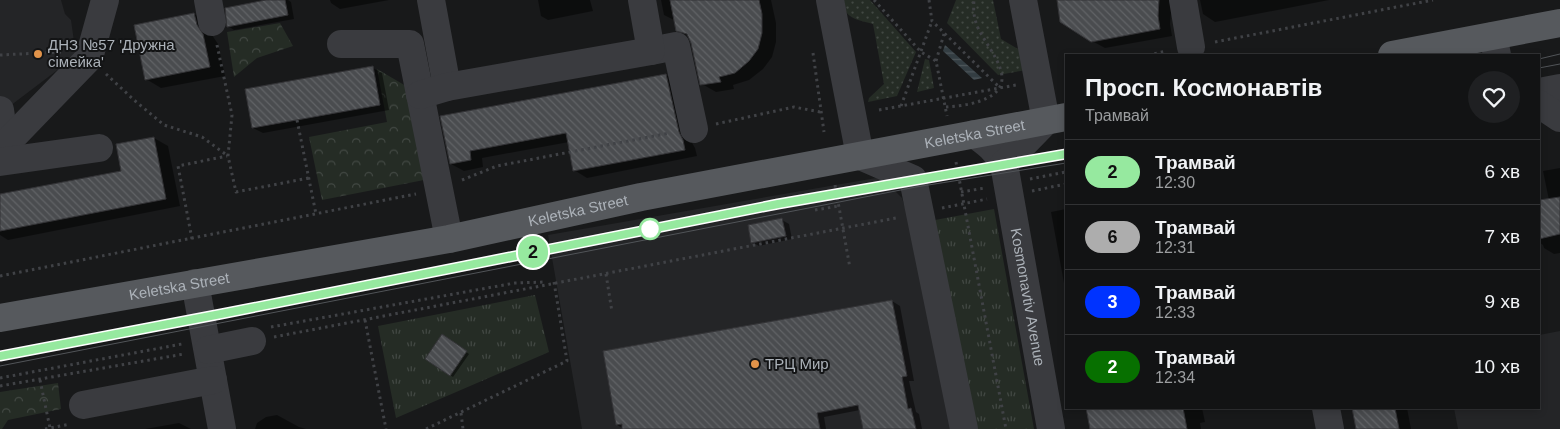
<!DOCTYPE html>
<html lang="uk">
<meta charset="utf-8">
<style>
body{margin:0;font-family:Helvetica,sans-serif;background:#1f2022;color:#f1f3f6;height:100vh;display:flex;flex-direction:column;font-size:19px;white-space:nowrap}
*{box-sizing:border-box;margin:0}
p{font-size:16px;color:#9c9ea0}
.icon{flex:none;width:28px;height:28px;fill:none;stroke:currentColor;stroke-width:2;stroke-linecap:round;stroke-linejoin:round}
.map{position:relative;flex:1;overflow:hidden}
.sheet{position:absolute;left:1065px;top:54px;width:475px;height:355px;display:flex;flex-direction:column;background:#121314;border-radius:0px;box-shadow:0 2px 8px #0003,0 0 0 1px #313234}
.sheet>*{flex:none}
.badge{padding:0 10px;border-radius:16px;font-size:18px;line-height:32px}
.map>.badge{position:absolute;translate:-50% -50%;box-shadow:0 0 0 2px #fff}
.round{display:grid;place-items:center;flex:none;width:52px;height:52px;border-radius:26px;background:#1f2022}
.headline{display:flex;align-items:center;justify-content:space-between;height:85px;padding:0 20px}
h1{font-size:24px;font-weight:600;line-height:38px}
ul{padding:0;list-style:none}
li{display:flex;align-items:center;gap:15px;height:65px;padding:0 20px;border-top:1px solid #313234}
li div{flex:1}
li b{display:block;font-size:19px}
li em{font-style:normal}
li .badge{min-width:55px;font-weight:700;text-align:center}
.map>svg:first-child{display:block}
.built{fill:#242527}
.grass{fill:url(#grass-dots)}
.forest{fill:url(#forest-crowns)}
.park{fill:url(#park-tufts)}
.water{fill:url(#water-rules)}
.shadow{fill:#0007}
.building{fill:url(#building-back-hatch);stroke:#333336}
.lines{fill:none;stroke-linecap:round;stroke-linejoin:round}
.path{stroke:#404246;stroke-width:3;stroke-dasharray:2.5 4;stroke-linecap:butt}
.minor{stroke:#3a3b3f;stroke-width:28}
.major{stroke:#56595d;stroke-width:28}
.tram{stroke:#515458;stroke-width:1}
.line-casing{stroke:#fff;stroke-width:11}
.line{stroke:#96e99f;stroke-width:8}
.poi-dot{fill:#e1934a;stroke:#131415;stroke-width:2}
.stop-dot{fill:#fff;stroke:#96e99f;stroke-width:2.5}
.labels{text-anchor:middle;stroke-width:4;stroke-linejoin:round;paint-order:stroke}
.poi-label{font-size:15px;fill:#acb2b9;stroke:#131415;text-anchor:start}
.street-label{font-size:15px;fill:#acb2b9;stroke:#131415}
</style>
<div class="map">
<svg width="1560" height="429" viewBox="0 0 1560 429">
<defs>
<pattern id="grass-dots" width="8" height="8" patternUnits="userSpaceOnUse" patternTransform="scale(1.25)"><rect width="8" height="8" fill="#252c25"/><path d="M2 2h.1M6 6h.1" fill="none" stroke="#424843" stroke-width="1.8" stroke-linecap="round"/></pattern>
<pattern id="forest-crowns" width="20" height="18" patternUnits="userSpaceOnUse" patternTransform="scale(1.25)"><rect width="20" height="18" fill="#252c25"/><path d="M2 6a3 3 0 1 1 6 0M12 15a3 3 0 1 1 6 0" fill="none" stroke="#424843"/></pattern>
<pattern id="park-tufts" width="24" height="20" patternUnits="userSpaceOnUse" patternTransform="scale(1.25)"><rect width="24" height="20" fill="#252c25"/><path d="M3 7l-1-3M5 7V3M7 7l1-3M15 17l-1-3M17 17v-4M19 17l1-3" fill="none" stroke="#424843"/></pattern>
<pattern id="water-rules" width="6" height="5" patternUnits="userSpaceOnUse" patternTransform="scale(1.25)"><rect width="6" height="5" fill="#333d42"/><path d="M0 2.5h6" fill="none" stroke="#4e575b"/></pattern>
<pattern id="building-back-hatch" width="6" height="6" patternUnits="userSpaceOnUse" patternTransform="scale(1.25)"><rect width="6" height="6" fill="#4a4c4f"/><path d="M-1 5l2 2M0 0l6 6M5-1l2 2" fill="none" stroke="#616366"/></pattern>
</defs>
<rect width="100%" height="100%" fill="#18191a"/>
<path class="built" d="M 0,0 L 61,0 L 65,14 L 71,20 L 76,56 L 6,109 L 0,109 Z
M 876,178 L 884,180 L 902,198 L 911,226 L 953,429 L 582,429 L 548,235 Z
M 1560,331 L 1560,429 L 1458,429 L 1454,408 L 1539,408 L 1539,335 Z"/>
<path class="grass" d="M 840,0 L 870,0 L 916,52 L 897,96 L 868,102 L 869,98 L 884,84 L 873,24 C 854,19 847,19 840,0 Z
M 956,0 L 993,0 L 1001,39 L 1023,52 L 1026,70 L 998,75 L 947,23 Z
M 925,59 L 929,60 L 934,88 L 917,92 Z"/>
<path class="forest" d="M 280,23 L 293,46 L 257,58 L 234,77 L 227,32 Z
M 377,69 L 406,86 L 424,180 L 322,200 L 309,137 L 387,122 Z
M 58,383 L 61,409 L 8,420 L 2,429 L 0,429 L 0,392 Z"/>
<path class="park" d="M 994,209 L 1034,429 L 975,429 L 935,220 Z
M 535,295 L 549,352 L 396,418 L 378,326 Z"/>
<path class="water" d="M 945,45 L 982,78 L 974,80 L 943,51 Z"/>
<path class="shadow" d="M 272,0 L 288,0 L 291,2 L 294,19 L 234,30 L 228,26 Z
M 330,0 L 389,0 L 340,9 L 331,3 Z
M 538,0 L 590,0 L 593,11 L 548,20 L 541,16 Z
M 661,0 L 771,0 L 776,23 L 776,42 L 772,57 L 763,69 L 749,80 L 733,85 L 734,89 L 716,92 L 702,84 L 690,37 L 677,30 L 676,21 L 664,15 Z
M 1058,0 L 1183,0 L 1171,13 L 1170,24 L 1172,36 L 1105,48 L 1092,41 Z
M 1200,0 L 1329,0 L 1215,22 L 1203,14 Z
M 194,14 L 210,23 L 212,35 L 218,44 L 225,76 L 161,88 L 146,79 Z
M 373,68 L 382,73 L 389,110 L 263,133 L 253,128 Z
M 666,75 L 679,83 L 691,141 L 695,148 L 697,156 L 587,178 L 574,170 L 569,142 L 482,158 L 483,167 L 464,171 L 451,164 L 442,117 Z
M 154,138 L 168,146 L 180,206 L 8,240 L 0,235 L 0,195 L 123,172 L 117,145 Z
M 1560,168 L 1560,253 L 1554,254 L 1544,248 L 1543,245 L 1539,242 L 1539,202 L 1549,200 L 1543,171 Z
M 1066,209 L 1066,294 L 1051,212 Z
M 782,220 L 789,224 L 792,239 L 759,246 L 752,242 Z
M 892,301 L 900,306 L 914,381 L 909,381 L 916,412 L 919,414 L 922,429 L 879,429 L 860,410 L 824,417 L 826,429 L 624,429 L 617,425 L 604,352 Z
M 442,335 L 469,354 L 453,377 L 426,359 Z
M 1087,408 L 1202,408 L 1205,422 L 1200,423 L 1201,429 L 1091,429 Z
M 1353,408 L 1407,408 L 1411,429 L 1357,429 Z
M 277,415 L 299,427 L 306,429 L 255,429 L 257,423 L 266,417 Z
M 179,423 L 191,429 L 145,429 Z"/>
<path class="building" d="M 266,0 L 285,0 L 288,15 L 227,27 L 225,8 Z
M 670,0 L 759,0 L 762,14 L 762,33 L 758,49 L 749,61 L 735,73 L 719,77 L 721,82 L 700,85 L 691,43 L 687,34 L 676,31 Z
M 1057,0 L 1159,0 L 1158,16 L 1160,29 L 1091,42 L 1060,22 Z
M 194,13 L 197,25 L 203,34 L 210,67 L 145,80 L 134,25 Z
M 373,66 L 380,105 L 252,128 L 245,89 Z
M 666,74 L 679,132 L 683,140 L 685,150 L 573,171 L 566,133 L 470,151 L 471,160 L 450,164 L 440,116 Z
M 154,137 L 166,199 L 0,231 L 0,194 L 121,171 L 116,144 Z
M 1560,197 L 1560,234 L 1539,239 L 1539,200 Z
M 782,218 L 786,236 L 751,243 L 748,225 Z
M 892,300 L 907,376 L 902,377 L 908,409 L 911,408 L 916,429 L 863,429 L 858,405 L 817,413 L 820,429 L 622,429 L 622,424 L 616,425 L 603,351 Z
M 442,334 L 467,351 L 450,376 L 425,359 Z
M 1086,408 L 1183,408 L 1187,429 L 1090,429 Z
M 1352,408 L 1395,408 L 1399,429 L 1356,429 Z"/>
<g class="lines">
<path class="path" d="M 874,0 L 921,52 L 936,61 L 947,116
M 929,0 L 932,21 L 1000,88
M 1215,42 L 1433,0
M 217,45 L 232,115 L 228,156 L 236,192 L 309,178
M 813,53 L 824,132
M 0,55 L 62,52
M 1148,55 L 1167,51
M 936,61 L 944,34
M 106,74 L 134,100 L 164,125 L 202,137 L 228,156
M 901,106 L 932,21
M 946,107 C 957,106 970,105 980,101 C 1023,86 992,55 979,30 C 974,20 973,11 974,0
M 879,110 L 1016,85
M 297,120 L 316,214
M 716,124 L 794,107 L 820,112
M 956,162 L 1006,429
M 1030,179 L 1066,172
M 462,180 L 497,166 L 670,133
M 835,185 L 850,268
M 1032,191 L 1066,184
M 961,192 L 985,188
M 942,208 L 987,199
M 815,210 L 839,206
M 192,239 L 178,166 L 227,156
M 606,274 L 612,312
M 0,276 L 416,194
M 365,320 L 386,429
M 271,327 L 515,283 L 546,282
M 274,337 L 896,218
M 0,378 L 182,344
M 40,380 L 50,428
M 0,386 L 184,354
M 461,413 L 463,429
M 45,429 L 70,424
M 426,429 L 567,361 L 554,282"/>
<g class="minor">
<path d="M 208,0 L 212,22"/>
<path d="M 431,0 L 447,87"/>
<path d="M 830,0 L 860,156 L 913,179 L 964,429"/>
<path d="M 1183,0 L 1191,47"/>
<path d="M 1493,36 L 1497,55"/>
<path d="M 341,44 L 410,44 L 449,239"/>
<path d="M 651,51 L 676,46 L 694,129"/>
<path d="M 1539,92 L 1560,88"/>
<path d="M 420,95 L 447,87 L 651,51 L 642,0"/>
<path d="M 1539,104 L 1560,118"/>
<path d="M 0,110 L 5,144"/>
<path id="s1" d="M 974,134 C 987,143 996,150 1004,164 L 1051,429"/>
<path d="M 0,150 L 89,58 L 105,0"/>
<path d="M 0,162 L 99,148"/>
<path d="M 1004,164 L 1046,121 L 1023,0"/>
<path d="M 195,283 L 222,429"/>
<path d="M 208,350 L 252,341"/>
<path d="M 83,405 L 213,380"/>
<path d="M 1326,408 L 1330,429"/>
</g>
<g class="major">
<path d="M 1392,55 L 1560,23"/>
<path id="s2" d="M 0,318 L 449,239 L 641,197 L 1066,117"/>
</g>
<path class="tram" d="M 1539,59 L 1560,54
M 1539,68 L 1560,64
M 0,356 L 202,318 L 778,204 L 1066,154
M 0,366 L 916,187 L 1066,163"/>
</g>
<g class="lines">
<g class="line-casing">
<path id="line" d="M 0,356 L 221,314 L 778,204 L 1066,154"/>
</g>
<use href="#line" class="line"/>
</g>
<g class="poi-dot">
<circle cx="38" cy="54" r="5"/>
<circle cx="755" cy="364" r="5"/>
</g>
<circle class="stop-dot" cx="650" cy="229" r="10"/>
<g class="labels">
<g class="poi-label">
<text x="48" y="50">ДНЗ №57 'Дружна<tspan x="48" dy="17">сімейка'</tspan></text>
<text x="765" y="369">ТРЦ Мир</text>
</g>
<g class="street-label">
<text dy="5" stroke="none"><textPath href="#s2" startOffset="992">Keletska Street</textPath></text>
<text dy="5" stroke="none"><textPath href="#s2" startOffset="588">Keletska Street</textPath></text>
<text dy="5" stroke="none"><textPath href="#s2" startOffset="182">Keletska Street</textPath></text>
<text dy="5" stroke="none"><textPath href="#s1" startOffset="178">Kosmonavtiv Avenue</textPath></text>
</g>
</g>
</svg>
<b class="badge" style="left:533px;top:252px;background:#96e99f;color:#111">2</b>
<section class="sheet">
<div class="headline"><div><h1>Просп. Космонавтів</h1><p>Трамвай</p></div><a class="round"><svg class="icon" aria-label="heart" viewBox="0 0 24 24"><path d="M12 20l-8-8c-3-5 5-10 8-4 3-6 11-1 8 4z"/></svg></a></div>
<ul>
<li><span class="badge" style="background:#96e99f;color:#111">2</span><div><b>Трамвай</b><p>12:30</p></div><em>6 хв</em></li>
<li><span class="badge" style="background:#adadad;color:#111">6</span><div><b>Трамвай</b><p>12:31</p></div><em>7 хв</em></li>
<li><span class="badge" style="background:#03f;color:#fff">3</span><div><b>Трамвай</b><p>12:33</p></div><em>9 хв</em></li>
<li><span class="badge" style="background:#077000;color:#fff">2</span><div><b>Трамвай</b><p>12:34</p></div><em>10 хв</em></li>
</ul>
</section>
</div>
